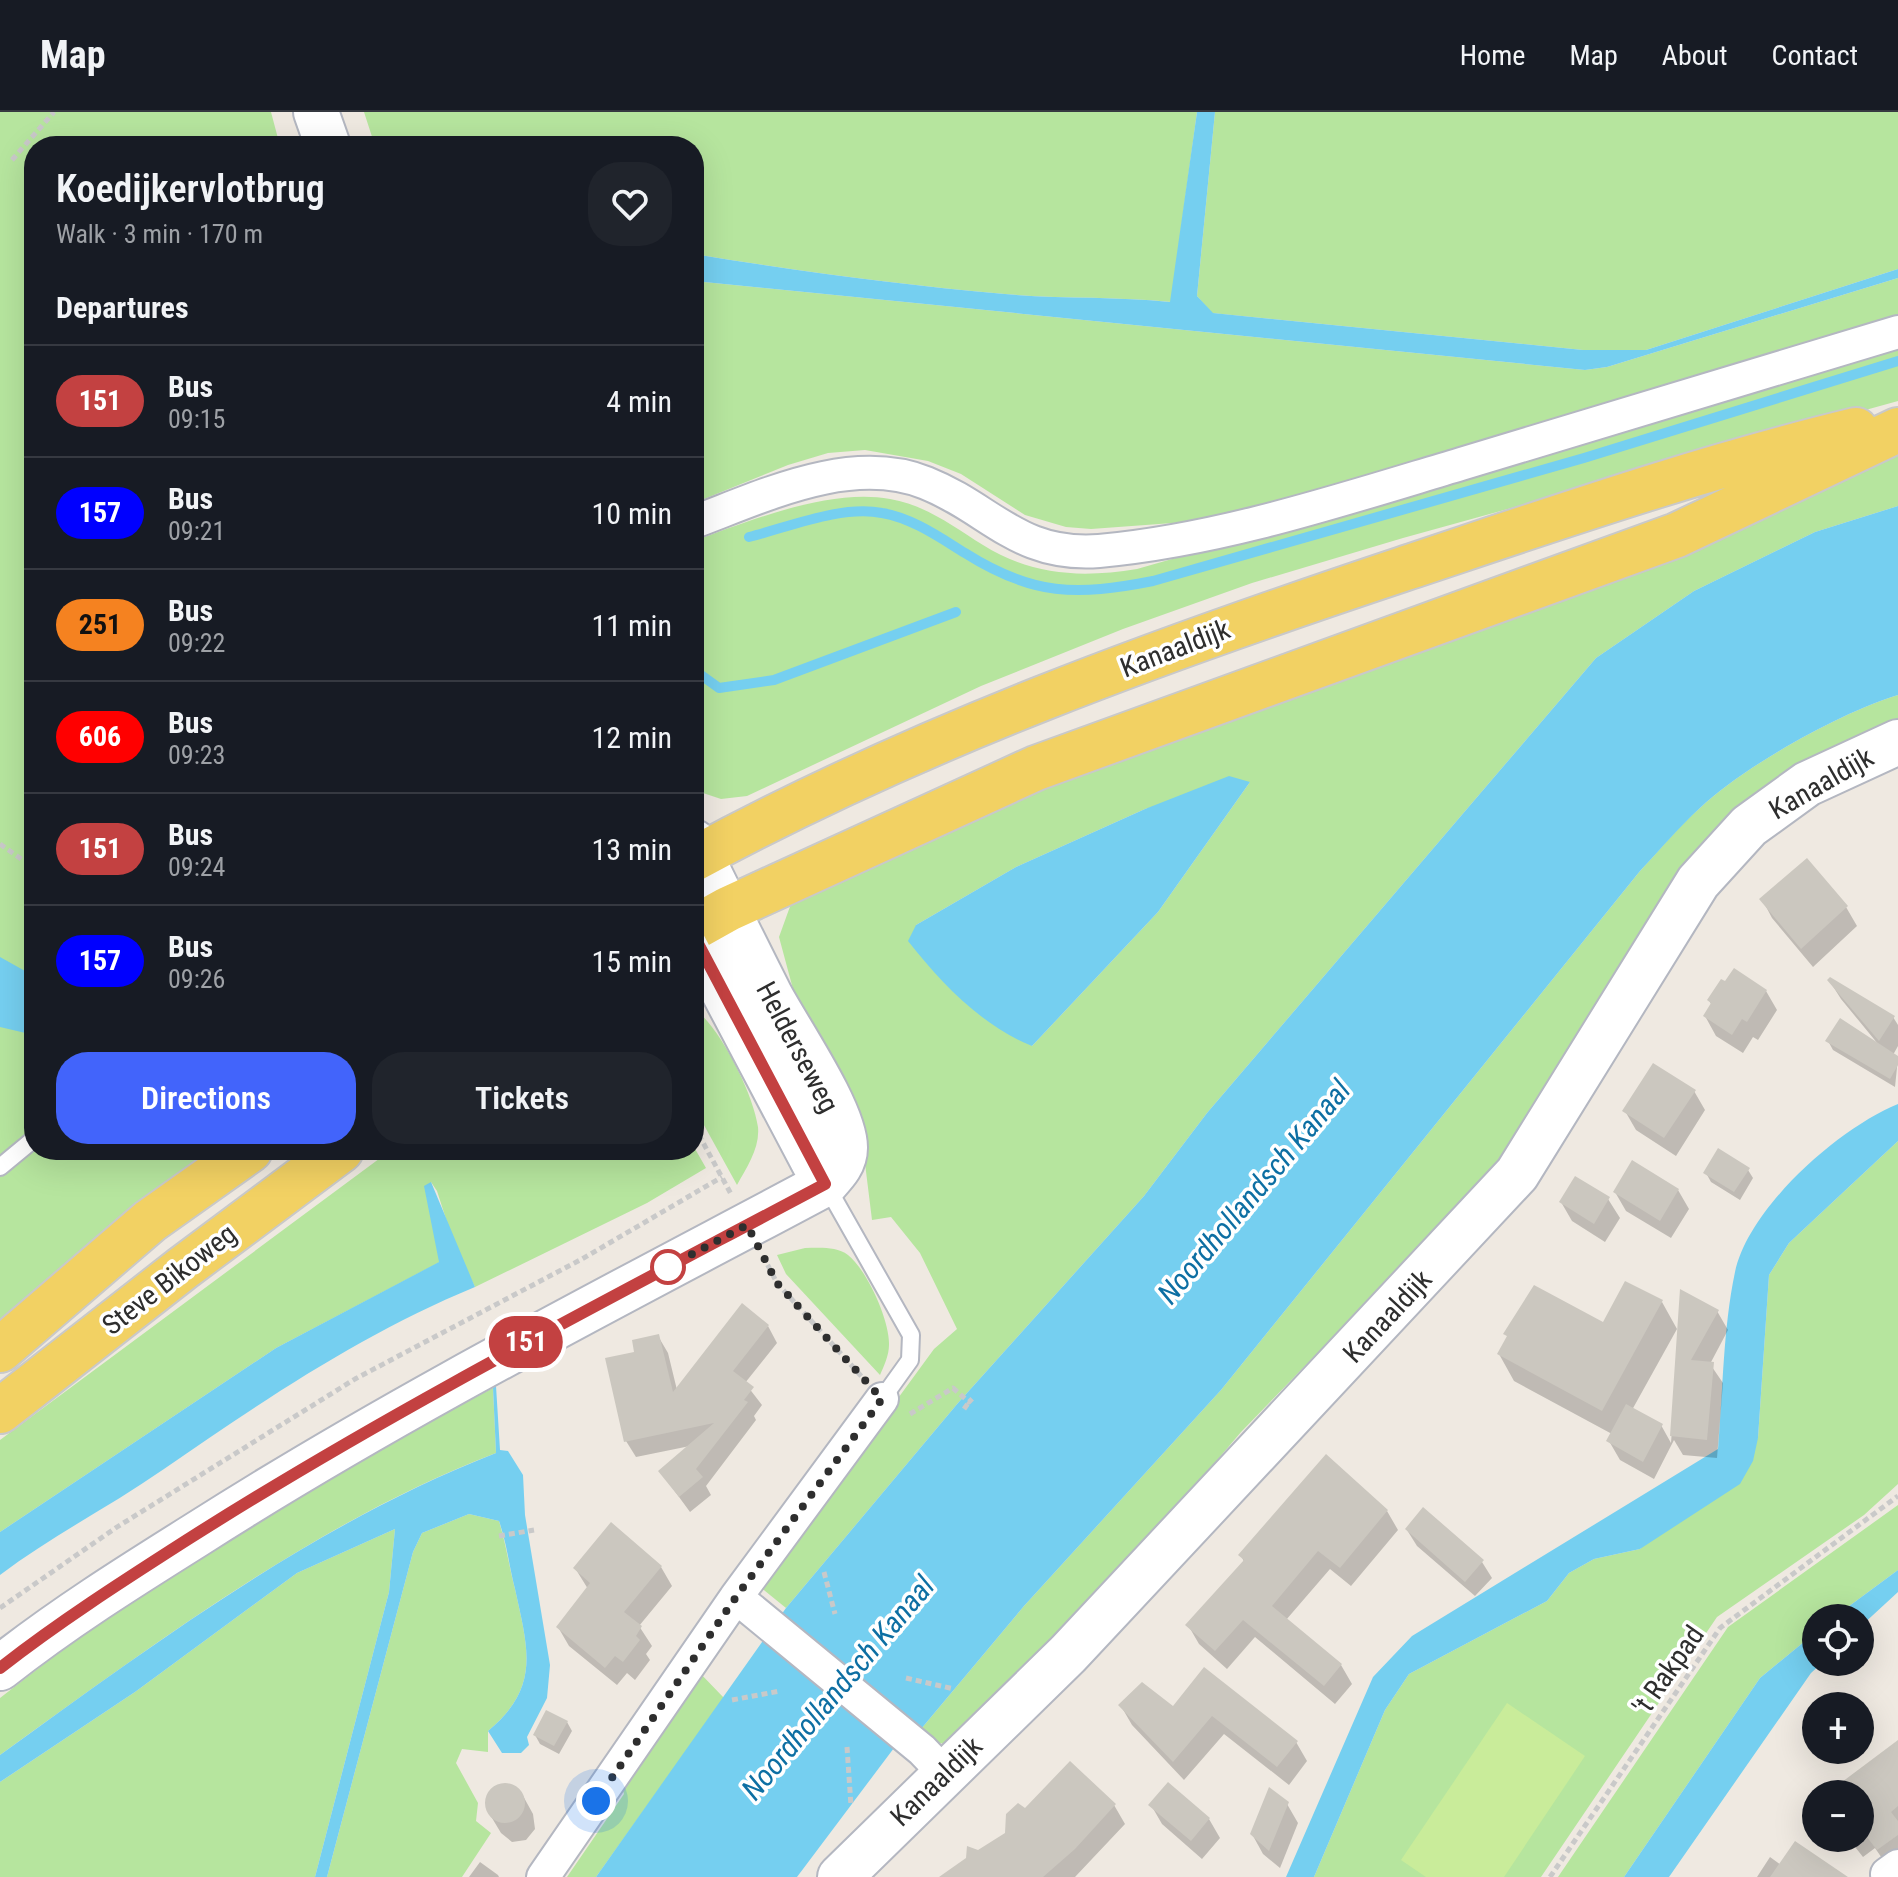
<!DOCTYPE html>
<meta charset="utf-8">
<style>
body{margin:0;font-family:"Roboto Condensed",sans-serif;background:#20242c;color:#f1f3f6;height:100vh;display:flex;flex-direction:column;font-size:30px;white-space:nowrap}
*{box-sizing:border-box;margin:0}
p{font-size:26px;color:#9ea1a6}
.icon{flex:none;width:44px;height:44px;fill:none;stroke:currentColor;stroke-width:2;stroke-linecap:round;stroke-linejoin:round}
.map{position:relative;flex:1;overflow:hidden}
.sheet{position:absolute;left:24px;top:24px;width:680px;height:1024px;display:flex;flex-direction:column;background:#171b24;border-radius:32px;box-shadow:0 8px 32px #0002}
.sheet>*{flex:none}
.badge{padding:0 16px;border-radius:26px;font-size:28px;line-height:52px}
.tools{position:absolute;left:1802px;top:1492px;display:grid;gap:16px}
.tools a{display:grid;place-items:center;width:72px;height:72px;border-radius:50%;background:#171b24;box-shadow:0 8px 32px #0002;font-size:40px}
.you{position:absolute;width:40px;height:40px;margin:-20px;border:6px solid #fff;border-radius:50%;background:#1a73e8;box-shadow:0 0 0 12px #1a73e833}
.map>.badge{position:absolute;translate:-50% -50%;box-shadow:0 0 0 4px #fff}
h2{padding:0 32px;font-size:30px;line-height:72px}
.round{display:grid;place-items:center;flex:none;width:84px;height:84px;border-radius:32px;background:#20242c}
.overview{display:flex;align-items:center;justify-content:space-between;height:136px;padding:0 32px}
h1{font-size:38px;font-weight:600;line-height:60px}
.action{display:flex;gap:16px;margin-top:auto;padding:16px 32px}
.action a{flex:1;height:92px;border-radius:32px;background:#4264fb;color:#fff;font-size:32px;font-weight:600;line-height:92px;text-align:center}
.action a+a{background:#20242c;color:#f1f3f6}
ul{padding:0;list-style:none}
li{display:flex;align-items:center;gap:24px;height:112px;padding:0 32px;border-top:2px solid #363941}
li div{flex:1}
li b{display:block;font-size:30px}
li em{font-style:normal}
li .badge{min-width:88px;font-weight:700;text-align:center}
header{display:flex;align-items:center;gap:48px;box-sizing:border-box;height:112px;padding:0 40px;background:#171b24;border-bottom:2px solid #363941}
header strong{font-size:38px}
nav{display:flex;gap:44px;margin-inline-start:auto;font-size:28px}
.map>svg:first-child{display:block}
.green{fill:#b6e59e;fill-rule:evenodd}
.pitch{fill:#c9ec9a}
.water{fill:#75cff0}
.shadow{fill:#0003}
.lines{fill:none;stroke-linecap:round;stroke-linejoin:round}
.stream{stroke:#75cff0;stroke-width:10}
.building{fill:#cbc7bf}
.lane-casing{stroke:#b4b7c1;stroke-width:20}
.street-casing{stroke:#b4b7c1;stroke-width:36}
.secondary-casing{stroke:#b4b7c1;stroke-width:48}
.primary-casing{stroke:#c9c9c9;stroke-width:48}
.path{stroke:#c9c9c9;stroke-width:5;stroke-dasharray:6 4;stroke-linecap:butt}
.lane{stroke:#fff;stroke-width:16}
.street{stroke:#fff;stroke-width:32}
.secondary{stroke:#fff;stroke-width:44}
.primary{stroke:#f2d163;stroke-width:44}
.line-casing{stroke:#fff;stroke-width:18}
.line{stroke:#c34141;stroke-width:12}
.walk{stroke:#2e2e2e;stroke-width:8;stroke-dasharray:0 14.4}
.stop-dot{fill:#fff;stroke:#c34141;stroke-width:4}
.labels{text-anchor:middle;stroke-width:7;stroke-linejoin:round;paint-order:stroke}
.street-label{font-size:28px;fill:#2e2e2e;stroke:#fff}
.water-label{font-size:30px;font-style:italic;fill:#0d6fa3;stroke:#fff}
</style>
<header>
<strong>Map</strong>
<nav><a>Home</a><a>Map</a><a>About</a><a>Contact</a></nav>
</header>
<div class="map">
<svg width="1898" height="1765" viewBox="0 0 1898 1765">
<rect width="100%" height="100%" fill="#efe9e1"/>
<path class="green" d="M 0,0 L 271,0 L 280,34 L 34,34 L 34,1038 L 227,1038 L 0,1219 Z
M 364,0 L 1197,0 L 1171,190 C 1115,184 1060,187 1005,182 C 901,173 797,159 694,142 L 694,34 L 375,34 Z
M 1215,0 L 1898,0 L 1898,157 L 1646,238 L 1583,238 L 1212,201 L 1197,184 Z
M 1898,166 L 1898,208 L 1328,379 L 1200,409 L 1091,417 L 1066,415 L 1025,403 L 961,362 L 928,349 L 865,338 L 828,341 L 788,353 L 694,391 L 694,169 L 1585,258 L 1607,255 Z
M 1898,233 L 1898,289 L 1403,426 L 1252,471 L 1123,517 L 981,574 L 747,684 L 721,687 L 694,678 L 694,429 C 751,408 830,376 890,387 C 928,394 952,414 983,433 C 1032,464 1082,466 1137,457 L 1491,356 Z
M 1898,335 L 1898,394 L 1815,420 L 1694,479 L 1596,546 L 1207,1001 L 1144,1084 L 958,1291 L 786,1496 L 760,1475 L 934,1237 L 957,1217 L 920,1141 L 891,1105 L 872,1108 L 861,1019 L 793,877 L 779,825 L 792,789 L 1012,676 ZM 1250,670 L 1158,800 L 1032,934 L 916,813 L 1016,755 L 1145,697 Z
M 1898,583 L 1898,608 L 1860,623 L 1709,735 L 1647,808 L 1500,1053 L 1241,1320 L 1157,1419 L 952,1633 L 932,1630 L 924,1623 L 926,1619 L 921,1617 L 1024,1494 L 1221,1278 L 1640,759 C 1660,738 1678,715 1700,696 C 1743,655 1841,600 1898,583 Z
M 694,896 C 721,917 753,981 758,1015 C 760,1036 747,1055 737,1073 L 694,995 Z
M 1898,1029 L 1898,1372 L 1864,1403 L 1717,1505 L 1541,1765 L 1314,1765 L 1385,1598 L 1409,1562 L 1547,1489 L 1569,1461 L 1594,1447 L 1640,1437 L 1758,1326 L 1769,1163 L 1789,1131 Z
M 694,1035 L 706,1056 L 647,1091 L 475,1175 L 455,1135 L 437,1079 L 431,1070 L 440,1150 L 276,1236 L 0,1420 L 0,1328 L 391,1038 L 694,1038 Z
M 805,1136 C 819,1136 836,1134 848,1143 C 867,1158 890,1209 889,1233 C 889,1243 884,1254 880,1263 L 786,1162 L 777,1143 Z
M 493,1276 L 496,1341 C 318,1409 154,1532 0,1643 L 0,1586 L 115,1497 L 298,1378 Z
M 1898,1393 L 1898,1458 L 1833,1506 L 1816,1506 L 1816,1520 L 1760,1566 L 1624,1765 L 1558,1765 L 1728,1515 Z
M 469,1402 L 499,1409 C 506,1432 509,1454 515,1477 C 528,1537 541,1575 488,1619 L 488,1640 L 462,1637 L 456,1651 L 478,1691 L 476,1709 L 491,1721 L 462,1765 L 327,1765 L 413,1440 L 422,1421 Z
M 395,1417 L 389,1480 L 315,1765 L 0,1765 L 0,1670 L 135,1580 L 297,1461 Z
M 697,1558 L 724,1586 L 596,1765 L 567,1765 L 624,1682 L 620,1668 Z"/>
<path class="pitch" d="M 1507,1591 L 1585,1644 L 1504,1765 L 1426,1765 L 1401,1748 Z"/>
<path class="water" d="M 1197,0 L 1215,0 L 1197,184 L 1213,201 L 1583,238 L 1646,238 L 1898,157 L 1898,166 L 1607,255 L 1585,258 L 694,169 L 694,142 C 797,159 901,173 1005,182 C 1060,187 1115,184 1170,190 Z
M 1898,394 L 1898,583 C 1841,600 1743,655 1700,696 C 1679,715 1660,738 1640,759 L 1221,1278 L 1024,1494 L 921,1617 L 897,1638 L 894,1636 L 797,1765 L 596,1765 L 786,1496 L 958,1291 L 1144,1084 L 1207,1001 L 1596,546 L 1694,479 L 1815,420 Z
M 1229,664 L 1250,670 L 1158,800 L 1032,934 C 982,914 941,871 908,829 L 916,813 L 1016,755 L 1145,697 Z
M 0,845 L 34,864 L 34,923 L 0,915 Z
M 1898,992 L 1898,1029 L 1789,1131 L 1769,1163 L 1758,1326 L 1753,1349 L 1740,1372 L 1640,1437 L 1594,1447 L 1569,1461 L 1547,1489 L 1409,1562 L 1385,1598 L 1314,1765 L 1286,1765 L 1373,1565 L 1412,1524 L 1718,1337 C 1723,1279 1723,1217 1735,1160 C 1749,1095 1839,1016 1898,992 Z
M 431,1070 L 475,1175 C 363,1221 264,1288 164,1357 C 111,1394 53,1423 0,1463 L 0,1420 L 276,1236 L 439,1150 L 424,1074 Z
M 496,1274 L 500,1338 L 508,1339 L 523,1363 L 525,1403 L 550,1553 L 547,1586 L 527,1625 L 529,1633 L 521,1641 L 502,1641 L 488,1619 C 541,1575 528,1537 515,1477 C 509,1454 507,1432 499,1409 L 469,1402 L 422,1421 L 413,1440 L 327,1765 L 315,1765 L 389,1480 L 395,1417 L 297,1461 L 135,1580 L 0,1670 L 0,1643 C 155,1531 316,1411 496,1341 L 493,1276 Z
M 1898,1458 L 1898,1480 L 1860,1515 L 1860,1506 L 1833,1506 Z
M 1816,1520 L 1816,1550 L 1823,1550 L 1811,1561 L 1669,1765 L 1624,1765 L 1760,1566 Z"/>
<path class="shadow" d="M 1762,787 L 1846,795 L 1857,814 L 1813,855 L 1772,806 Z
M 1829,868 L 1893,905 L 1898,913 L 1898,934 L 1893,943 L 1898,946 L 1895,975 L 1833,938 L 1828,929 L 1878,932 L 1841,887 Z
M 1766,879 L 1777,898 L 1758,928 L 1753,925 L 1743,941 L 1716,924 L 1705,904 L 1712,894 L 1709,888 Z
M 1694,979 L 1705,998 L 1676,1044 L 1636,1018 L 1625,999 Z
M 1748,1058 L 1753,1066 L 1740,1088 L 1711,1070 L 1706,1061 Z
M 1678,1078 L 1689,1097 L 1671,1126 L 1626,1099 L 1615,1080 Z
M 1608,1087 L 1620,1106 L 1605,1130 L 1572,1109 L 1561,1090 Z
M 1682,1180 L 1717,1199 L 1728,1218 L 1710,1252 L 1723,1271 L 1717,1346 L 1683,1343 L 1674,1328 L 1654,1367 L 1620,1348 L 1609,1329 L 1612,1322 L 1514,1269 L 1499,1242 L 1508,1226 L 1506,1222 L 1604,1212 L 1662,1190 L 1677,1217 L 1632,1298 L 1661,1313 L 1671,1331 Z
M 768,1214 L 777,1231 L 745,1271 L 762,1293 L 754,1304 L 756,1308 L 706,1374 L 711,1383 L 690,1400 L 660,1359 L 690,1334 L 636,1345 L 626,1329 L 637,1241 L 658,1224 L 668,1241 L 677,1278 Z
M 1387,1399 L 1398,1418 L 1351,1474 L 1330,1457 L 1286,1508 L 1341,1553 L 1352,1572 L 1335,1592 L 1255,1525 L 1227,1557 L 1199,1532 L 1188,1513 L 1244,1450 L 1241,1443 Z
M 1407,1418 L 1482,1450 L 1492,1466 L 1475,1484 L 1417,1434 Z
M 661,1455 L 672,1474 L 639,1514 L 652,1534 L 646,1542 L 650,1548 L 635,1568 L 627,1561 L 617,1573 L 569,1534 L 558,1515 L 588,1477 L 575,1456 Z
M 1204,1558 L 1296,1630 L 1307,1649 L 1289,1673 L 1224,1622 L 1184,1668 L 1132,1613 L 1121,1594 L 1173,1597 Z
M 567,1610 L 572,1619 L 559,1642 L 540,1632 L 535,1623 Z
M 1898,1630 L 1898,1747 L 1888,1755 L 1875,1736 L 1863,1745 L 1848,1726 L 1860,1726 L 1860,1682 L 1827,1682 Z
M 510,1673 L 522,1682 L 533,1702 L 535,1717 L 526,1728 L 512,1730 L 501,1721 L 489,1701 L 488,1686 L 496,1675 Z
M 1287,1692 L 1298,1711 L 1280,1756 L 1263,1742 L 1252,1722 Z
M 1114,1693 L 1125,1712 L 1075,1765 L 942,1765 L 1007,1722 L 1025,1699 Z
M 1151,1693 L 1209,1707 L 1220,1726 L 1202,1747 L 1162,1712 Z
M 1770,1745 L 1781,1753 L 1831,1765 L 1757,1765 Z
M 480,1750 L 498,1763 L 499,1765 L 469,1765 Z"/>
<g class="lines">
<path class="stream" d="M 749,425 C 789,415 841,393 882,401 C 912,406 939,425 965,441 C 1033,484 1076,484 1153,469 L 1584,346 L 1898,249
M 694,558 L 719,576 L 774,568 L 956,500"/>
</g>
<path class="building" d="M 1807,746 L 1848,794 L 1801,837 L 1759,787 Z
M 1734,856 L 1767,878 L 1747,910 L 1742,907 L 1732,923 L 1703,904 L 1711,891 L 1707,888 L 1721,867 L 1725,869 Z
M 1830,865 L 1895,904 L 1879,929 L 1827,868 Z
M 1840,906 L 1898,944 L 1898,953 L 1890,967 L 1825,929 Z
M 1653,951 L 1696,978 L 1664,1026 L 1622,999 Z
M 1718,1036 L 1750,1056 L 1734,1080 L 1703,1061 Z
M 1632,1048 L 1679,1077 L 1660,1109 L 1613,1080 Z
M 1575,1064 L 1610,1085 L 1594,1112 L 1559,1090 Z
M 1625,1169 L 1663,1188 L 1602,1299 L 1497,1242 L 1507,1224 L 1503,1222 L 1534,1173 L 1603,1210 Z
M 1680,1177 L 1719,1198 L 1691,1248 L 1714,1250 L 1707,1328 L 1670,1324 Z
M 742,1191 L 769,1213 L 733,1259 L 754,1275 L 744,1288 L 748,1290 L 696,1357 L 703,1365 L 679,1385 L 658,1359 L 714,1311 L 624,1330 L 605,1246 L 634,1240 L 632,1228 L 659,1222 L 673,1280 Z
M 1626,1292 L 1663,1312 L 1643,1350 L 1606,1329 Z
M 1326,1342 L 1388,1398 L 1340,1456 L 1318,1439 L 1272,1494 L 1342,1552 L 1324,1574 L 1243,1508 L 1215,1539 L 1185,1513 L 1244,1448 L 1238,1443 Z
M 1423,1395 L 1484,1448 L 1465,1470 L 1405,1417 Z
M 611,1410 L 662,1454 L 624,1500 L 642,1514 L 636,1524 L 640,1528 L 623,1550 L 615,1544 L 605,1556 L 556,1515 L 590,1471 L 573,1456 Z
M 1204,1555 L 1298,1629 L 1277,1655 L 1212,1604 L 1173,1650 L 1118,1593 L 1142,1570 L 1173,1594 Z
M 546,1598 L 568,1609 L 554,1634 L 533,1623 Z
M 1898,1628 L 1898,1694 L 1891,1700 L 1898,1709 L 1898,1723 L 1877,1738 L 1863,1720 L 1860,1722 L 1860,1682 L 1826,1682 Z
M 1070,1649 L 1116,1692 L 1075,1737 L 1043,1765 L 939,1765 L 966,1746 L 967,1734 L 978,1738 L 1005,1721 L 1006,1702 L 1018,1691 L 1025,1696 Z
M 1168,1670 L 1210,1706 L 1191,1729 L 1148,1693 Z
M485 1691a20 20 0 1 1 40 0a20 20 0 1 1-40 0Z
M 1269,1675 L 1289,1690 L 1269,1739 L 1250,1722 Z
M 1795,1729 L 1848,1765 L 1770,1765 Z"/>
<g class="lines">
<g class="lane-casing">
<path id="lane" d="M 0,1055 L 34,1027
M 826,1073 L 911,1223 L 910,1248 L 882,1287"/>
</g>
<g class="street-casing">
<path id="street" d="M 694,410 C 764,384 851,341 926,371 C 991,397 1018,445 1099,439 C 1221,428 1344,387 1461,352 C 1607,308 1753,265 1898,220
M 736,1485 L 922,1638 L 945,1662
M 543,1765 L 736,1485 L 882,1287
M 1889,1765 L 1887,1762 L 1898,1754"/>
</g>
<g class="secondary-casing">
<path id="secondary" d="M 316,0 L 328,34
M 694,824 L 825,1072
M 0,1556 C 62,1507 129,1465 196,1423 C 398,1294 613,1185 825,1072 C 835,1061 845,1051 845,1036 C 846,1001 788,917 770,883 C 744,832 719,781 694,730
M 840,1765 L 1068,1542 L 1517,1062 L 1698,770 L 1749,714 L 1807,672 L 1898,630"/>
</g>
<g class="primary-casing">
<path id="primary" d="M 694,747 C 919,625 1160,538 1403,457 C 1553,407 1702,355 1856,318
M 694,816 L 728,797 L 1036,656 L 1677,423 L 1898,318
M 0,1238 L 150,1109 L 250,1038
M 0,1299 L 183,1156 L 341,1038"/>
</g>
<path class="path" d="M 12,48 L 54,0
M 0,732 L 24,749 L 34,750
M 694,1014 L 731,1082
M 763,1144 L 777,1171 L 862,1265
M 964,1297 L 969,1290
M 910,1302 L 953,1276 L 969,1290 L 974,1285
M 499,1424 L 534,1418
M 824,1460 L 835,1502
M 0,1496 L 117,1415 L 355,1267 L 582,1147 L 722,1065
M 906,1566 L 954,1577
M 732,1588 L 780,1579
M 847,1635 L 851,1694
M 1550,1765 L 1720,1516 L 1898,1384"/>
<use href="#lane" class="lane"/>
<use href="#street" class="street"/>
<use href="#secondary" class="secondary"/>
<use href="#primary" class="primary"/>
</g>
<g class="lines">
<g class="line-casing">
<path id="line" d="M 0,1556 C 60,1509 126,1467 190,1426 C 395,1296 611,1186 825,1072 L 694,824"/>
</g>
<use href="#line" class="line"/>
<path class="walk" d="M 596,1689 L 736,1485 L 882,1287 L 777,1171 L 747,1113 L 668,1155"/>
</g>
<circle class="stop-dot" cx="668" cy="1155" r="16"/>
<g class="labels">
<g class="street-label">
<text transform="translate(1175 536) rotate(-21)" y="10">Kanaaldijk</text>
<text transform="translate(1821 671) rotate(-30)" y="10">Kanaaldijk</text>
<text transform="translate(798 935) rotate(62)" y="10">Helderseweg</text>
<text transform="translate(169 1167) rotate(-38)" y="10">Steve Bikoweg</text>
<text transform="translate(1387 1204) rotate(-47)" y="10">Kanaaldijk</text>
<text transform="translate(1668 1558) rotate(-55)" y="10">'t Rakpad</text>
<text transform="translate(936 1669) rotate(-44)" y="10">Kanaaldijk</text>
</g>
<g class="water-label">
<text transform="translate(1254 1080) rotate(-50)" y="10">Noordhollandsch Kanaal</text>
<text transform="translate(838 1576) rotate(-50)" y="10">Noordhollandsch Kanaal</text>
</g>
</g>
</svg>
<div class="tools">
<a><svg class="icon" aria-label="locate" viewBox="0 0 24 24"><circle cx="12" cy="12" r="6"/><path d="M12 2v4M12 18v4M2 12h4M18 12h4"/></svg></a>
<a>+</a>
<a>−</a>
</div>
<div class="you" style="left:596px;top:1689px"></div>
<b class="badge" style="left:526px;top:1230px;background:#c34141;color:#fff">151</b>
<section class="sheet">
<div class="overview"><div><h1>Koedijkervlotbrug</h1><p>Walk · 3 min · 170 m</p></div><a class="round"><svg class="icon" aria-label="heart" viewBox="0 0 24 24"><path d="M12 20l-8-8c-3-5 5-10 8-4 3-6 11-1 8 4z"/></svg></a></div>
<h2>Departures</h2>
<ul>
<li><span class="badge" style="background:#c34141;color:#fff">151</span><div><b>Bus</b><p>09:15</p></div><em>4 min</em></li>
<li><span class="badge" style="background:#00f;color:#fff">157</span><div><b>Bus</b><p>09:21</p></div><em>10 min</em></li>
<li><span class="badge" style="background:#f58220;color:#111">251</span><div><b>Bus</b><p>09:22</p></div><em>11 min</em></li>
<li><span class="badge" style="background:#f00;color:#fff">606</span><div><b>Bus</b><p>09:23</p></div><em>12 min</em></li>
<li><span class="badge" style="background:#c34141;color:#fff">151</span><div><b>Bus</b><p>09:24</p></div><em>13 min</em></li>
<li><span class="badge" style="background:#00f;color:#fff">157</span><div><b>Bus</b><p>09:26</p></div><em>15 min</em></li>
</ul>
<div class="action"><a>Directions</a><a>Tickets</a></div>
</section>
</div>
